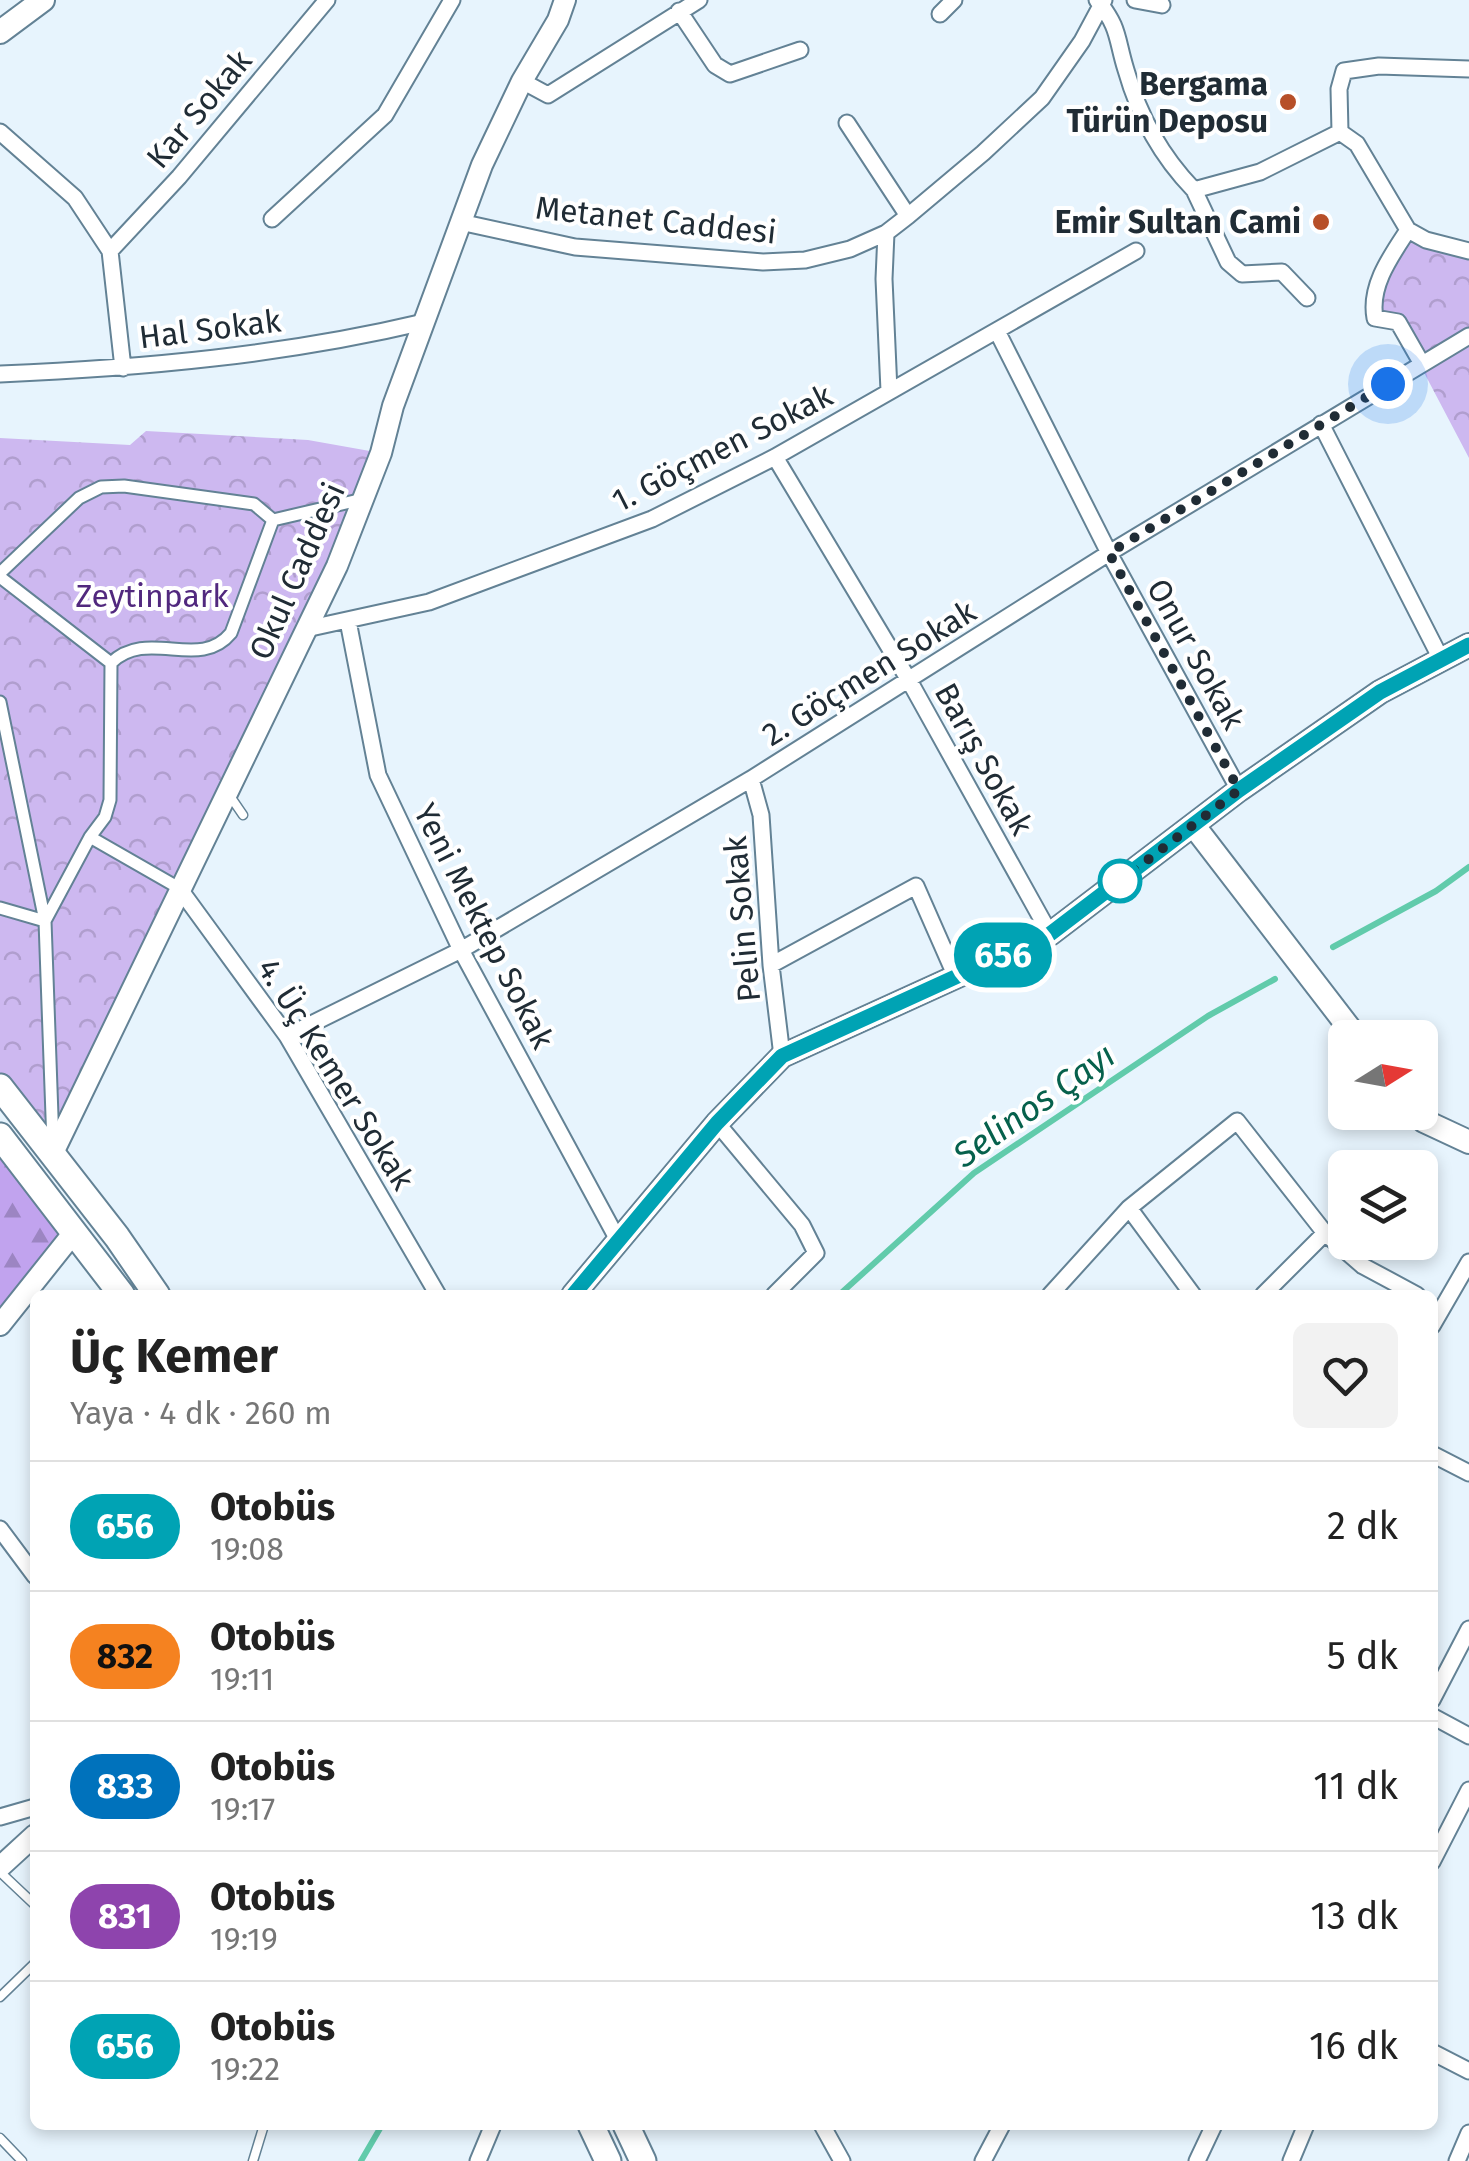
<!DOCTYPE html>
<html lang="tr">
<meta charset="utf-8">
<style>
body{margin:0;font-family:"Fira Sans",sans-serif;background:#f2f2f2;color:#222;height:100vh;display:flex;flex-direction:column;font-size:38px;white-space:nowrap}
*{box-sizing:border-box;margin:0}
p{font-size:32px;color:#767676}
.icon{flex:none;width:55px;height:55px;fill:none;stroke:currentColor;stroke-width:2;stroke-linecap:round;stroke-linejoin:round}
.map{position:relative;flex:1;overflow:hidden}
.side{position:absolute;left:30px;top:1290px;width:1408px;height:840px;display:flex;flex-direction:column;background:#fff;border-radius:15px;box-shadow:0 5px 15px #0003}
.side>*{flex:none}
.badge{padding:0 20px;border-radius:32px;font-size:35px;line-height:65px}
.needle{width:65px;rotate:79deg}
.fabs{position:absolute;left:1328px;top:1020px;display:grid;gap:20px}
.fabs a{display:grid;place-items:center;width:110px;height:110px;border-radius:15px;background:#fff;box-shadow:0 5px 15px #0003;font-size:50px}
.you{position:absolute;width:50px;height:50px;margin:-25px;border:8px solid #fff;border-radius:50%;background:#1a73e8;box-shadow:0 0 0 15px #1a73e833}
.map>.badge{position:absolute;translate:-50% -50%;box-shadow:0 0 0 5px #fff}
.round{display:grid;place-items:center;flex:none;width:105px;height:105px;border-radius:15px;background:#f2f2f2}
.headline{display:flex;align-items:center;justify-content:space-between;height:170px;padding:0 40px}
h1{font-size:48px;font-weight:700;line-height:75px}
ul{padding:0;list-style:none}
li{display:flex;align-items:center;gap:30px;height:130px;padding:0 40px;border-top:2px solid #e0e0e0}
li div{flex:1}
li b{display:block;font-size:38px}
li em{font-style:normal}
li .badge{min-width:110px;font-weight:700;text-align:center}
.map>svg:first-child{display:block}
.forest{fill:url(#forest-firs)}
.park{fill:url(#park-crowns)}
.lines{fill:none;stroke-linecap:round;stroke-linejoin:round}
.stream{stroke:#61cbab;stroke-width:6}
.service-casing{stroke:#638295;stroke-width:11}
.pedestrian-casing{stroke:#638295;stroke-width:15}
.minor-casing{stroke:#638295;stroke-width:19}
.tertiary-casing{stroke:#638295;stroke-width:24}
.secondary-casing{stroke:#638295;stroke-width:26}
.primary-casing{stroke:#638295;stroke-width:29}
.service{stroke:#fff;stroke-width:8}
.pedestrian{stroke:#fff;stroke-width:11}
.minor{stroke:#fff;stroke-width:15}
.tertiary{stroke:#fff;stroke-width:20}
.secondary{stroke:#fff;stroke-width:22}
.primary{stroke:#fff;stroke-width:25}
.line-casing{stroke:#fff;stroke-width:22}
.line{stroke:#00a3b4;stroke-width:15}
.walk{stroke:#202c35;stroke-width:10;stroke-dasharray:0 18}
.poi-dot{fill:#b74f28;stroke:#fff;stroke-width:4}
.stop-dot{fill:#fff;stroke:#00a3b4;stroke-width:5}
.labels{text-anchor:middle;stroke-width:8;stroke-linejoin:round;paint-order:stroke}
.poi-label{font-size:32px;font-weight:bold;fill:#202c35;stroke:#fff;text-anchor:end}
.street-label{font-size:32px;fill:#202c35;stroke:#fff}
.park-label{font-size:32px;fill:#51287e;stroke:#fff}
.water-label{font-size:35px;font-style:italic;fill:#06614c;stroke:#fff}
</style>
<div class="map">
<svg width="1469" height="2161" viewBox="0 0 1469 2161">
<defs>
<pattern id="forest-firs" width="22" height="20" patternUnits="userSpaceOnUse" patternTransform="scale(2.5)"><rect width="22" height="20" fill="#c1a3ee"/><path d="M5 1l3.5 6h-7zM16 11l3.5 6h-7z" fill="#9c85c2"/></pattern>
<pattern id="park-crowns" width="20" height="18" patternUnits="userSpaceOnUse" patternTransform="scale(2.5)"><rect width="20" height="18" fill="#cdb8f0"/><path d="M2 6a3 3 0 1 1 6 0M12 15a3 3 0 1 1 6 0" fill="none" stroke="#b09ece"/></pattern>
</defs>
<rect width="100%" height="100%" fill="#e7f4fd"/>
<path class="forest" d="M 0,1136 L 75,1231 L 0,1325 Z"/>
<path class="park" d="M 1408,230 L 1469,251 L 1469,458 L 1398,323 L 1375,318 L 1390,257 Z
M 146,431 L 308,440 L 381,453 L 53,1153 L 0,1087 L 0,438 L 130,445 Z"/>
<g class="lines">
<path class="stream" d="M 1333,947 L 1436,891 L 1469,867
M 839,1295 L 974,1173 L 1208,1016 L 1275,979
M 361,2161 L 382,2125"/>
<g class="service-casing">
<path id="service" d="M 230,796 L 243,815
M 0,1872 L 35,1905
M 0,1997 L 35,1963
M 0,2138 L 22,2161
M 253,2161 L 264,2125"/>
</g>
<g class="pedestrian-casing">
<path id="pedestrian" d="M 273,520 L 363,499
M 0,573 L 79,498 L 101,487 L 124,486 L 254,504 L 273,520 L 231,633 C 199,672 148,627 111,663 L 110,800 L 105,817 L 90,837 L 45,921 L 0,908
M 0,577 L 111,663
M 0,702 L 45,921 L 53,1144
M 90,837 L 179,888"/>
</g>
<g class="minor-casing">
<path id="minor" d="M 1097,0 C 1120,28 1116,38 1126,70 C 1139,116 1161,156 1194,190 L 1260,172 L 1340,132
M 1135,0 L 1162,5
M 679,11 L 715,65 L 730,74 L 800,50
M 940,14 L 954,0
M 522,81 L 548,95 L 699,0
M 847,123 L 908,216
M 0,132 L 75,198 L 110,251 L 123,368
M 1340,132 L 1339,89 L 1344,71 L 1379,66 L 1469,69
M 1340,132 L 1357,144 L 1408,230 L 1426,240 L 1469,251
M 1194,190 L 1228,262 L 1242,274 L 1282,272 L 1307,298
M 272,219 L 385,115 L 452,0
M 460,222 L 575,247 L 763,262 L 805,260 L 850,249 L 886,233 L 908,216 L 983,153 L 1042,98 L 1082,41 L 1104,0
M 1408,230 C 1391,256 1369,286 1375,318 L 1398,322 L 1422,364
M 886,233 L 884,279 L 889,391
M 110,251 L 179,177 L 327,0
M 997,331 L 1109,553 L 1239,790
M 0,374 C 143,368 285,355 424,322
M 1321,424 L 1441,659
M 775,457 L 910,682 L 1050,934
M 348,621 L 378,775 L 461,950 L 618,1240
M 306,629 L 429,602 L 652,519 L 775,457 L 1136,251
M 751,779 L 761,815 L 771,965 L 782,1056
M 179,888 L 287,1036 L 438,1295
M 771,965 L 916,886 L 956,977
M 287,1036 L 461,950 L 751,779 L 1109,553 L 1469,336
M 717,1123 L 802,1225 L 816,1253 L 774,1295
M 1129,1208 L 1193,1295
M 1050,1295 L 1129,1208 L 1237,1121 L 1325,1233 L 1363,1266 L 1417,1295
M 1263,1295 L 1325,1233
M 1432,1326 L 1469,1262
M 1432,1454 L 1469,1473
M 0,1529 L 35,1576
M 1432,1700 L 1469,1629
M 1432,1716 L 1469,1736
M 0,1817 L 35,1807
M 1432,1862 L 1469,1790
M 1432,2052 L 1469,2071
M 822,2125 L 842,2161
M 478,2161 L 493,2125
M 983,2161 L 1002,2125
M 1197,2161 L 1214,2125
M 1291,2161 L 1306,2125
M 1457,2161 L 1469,2133"/>
</g>
<g class="tertiary-casing">
<path id="tertiary" d="M 53,1153 L 337,566 L 381,453 L 393,406 L 482,165 L 522,81 L 558,20 L 565,0
M 0,1325 L 75,1231
M 0,1867 L 35,1835"/>
</g>
<g class="secondary-casing">
<path id="secondary" d="M 0,32 L 43,0
M 1194,826 L 1357,1038
M 1416,1112 L 1424,1121 L 1469,1142
M 573,1295 L 717,1123 L 782,1056 L 1050,934 L 1239,790 L 1380,692 L 1469,645"/>
</g>
<g class="primary-casing">
<path id="primary" d="M 0,1087 L 117,1237 L 157,1295
M 0,1136 L 122,1295
M 591,2125 L 608,2161
M 626,2125 L 643,2161"/>
</g>
<use href="#service" class="service"/>
<use href="#pedestrian" class="pedestrian"/>
<use href="#minor" class="minor"/>
<use href="#tertiary" class="tertiary"/>
<use href="#secondary" class="secondary"/>
<use href="#primary" class="primary"/>
</g>
<g class="lines">
<g class="line-casing">
<path id="line" d="M 573,1295 L 717,1123 L 782,1056 L 1050,934 L 1239,790 L 1380,692 L 1469,645"/>
</g>
<use href="#line" class="line"/>
<path class="walk" d="M 1120,881 L 1239,790 L 1109,553 L 1388,384"/>
</g>
<g class="poi-dot">
<circle cx="1288" cy="102" r="10"/>
<circle cx="1321" cy="222" r="10"/>
</g>
<circle class="stop-dot" cx="1120" cy="881" r="20"/>
<g class="labels">
<g class="poi-label">
<text x="1268" y="95">Bergama<tspan x="1268" dy="37">Türün Deposu</tspan></text>
<text x="1301" y="233">Emir Sultan Cami</text>
</g>
<g class="street-label">
<text transform="translate(199 109) rotate(-50)" y="11">Kar Sokak</text>
<text transform="translate(656 220) rotate(6)" y="11">Metanet Caddesi</text>
<text transform="translate(210 329) rotate(-7)" y="11">Hal Sokak</text>
<text transform="translate(722 448) rotate(-27)" y="11">1. Göçmen Sokak</text>
<text transform="translate(297 571) rotate(-66)" y="11">Okul Caddesi</text>
<text transform="translate(1196 654) rotate(61)" y="11">Onur Sokak</text>
<text transform="translate(869 673) rotate(-32)" y="11">2. Göçmen Sokak</text>
<text transform="translate(984 759) rotate(61)" y="11">Barış Sokak</text>
<text transform="translate(742 919) rotate(-95)" y="11">Pelin Sokak</text>
<text transform="translate(484 926) rotate(63)" y="11">Yeni Mektep Sokak</text>
<text transform="translate(336 1074) rotate(58)" y="11">4. Üç Kemer Sokak</text>
</g>
<g class="park-label">
<text x="152" y="607">Zeytinpark</text>
</g>
<g class="water-label">
<text transform="translate(1034 1105) rotate(-35)" y="12">Selinos Çayı</text>
</g>
</g>
</svg>
<div class="fabs">
<a><svg class="needle" viewBox="-14 -14 28 28"><path d="M0-13l5 13h-10z" fill="#e53935"/><path d="M0 13l5-13h-10z" fill="#767676"/></svg></a>
<a><svg class="icon" aria-label="layers" viewBox="0 0 24 24"><path d="M12 4l9 5-9 5-9-5zM3 14l9 5 9-5"/></svg></a>
</div>
<div class="you" style="left:1388px;top:384px"></div>
<b class="badge" style="left:1003px;top:955px;background:#00a3b4;color:#fff">656</b>
<section class="side">
<div class="headline"><div><h1>Üç Kemer</h1><p>Yaya · 4 dk · 260 m</p></div><a class="round"><svg class="icon" aria-label="heart" viewBox="0 0 24 24"><path d="M12 20l-8-8c-3-5 5-10 8-4 3-6 11-1 8 4z"/></svg></a></div>
<ul>
<li><span class="badge" style="background:#00a3b4;color:#fff">656</span><div><b>Otobüs</b><p>19:08</p></div><em>2 dk</em></li>
<li><span class="badge" style="background:#f58220;color:#111">832</span><div><b>Otobüs</b><p>19:11</p></div><em>5 dk</em></li>
<li><span class="badge" style="background:#0072bc;color:#fff">833</span><div><b>Otobüs</b><p>19:17</p></div><em>11 dk</em></li>
<li><span class="badge" style="background:#8e44ad;color:#fff">831</span><div><b>Otobüs</b><p>19:19</p></div><em>13 dk</em></li>
<li><span class="badge" style="background:#00a3b4;color:#fff">656</span><div><b>Otobüs</b><p>19:22</p></div><em>16 dk</em></li>
</ul>
</section>
</div>
